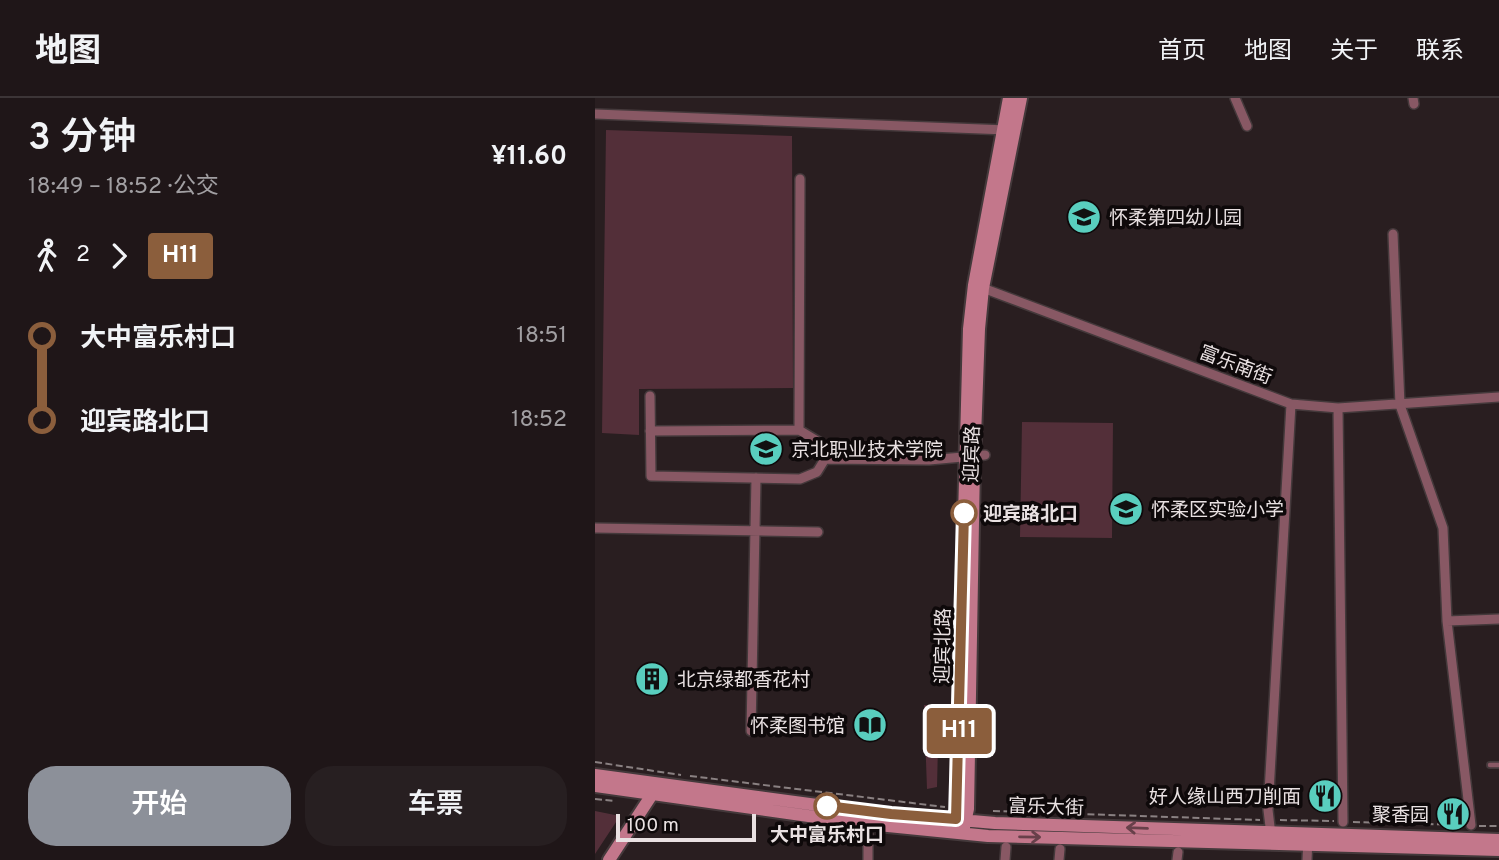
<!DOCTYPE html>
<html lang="zh">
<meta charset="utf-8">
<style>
body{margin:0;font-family:Overpass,"Noto Sans SC",sans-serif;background:#271f21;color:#f1f3f6;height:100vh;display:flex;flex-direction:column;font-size:26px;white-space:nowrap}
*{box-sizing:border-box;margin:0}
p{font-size:23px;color:#a19fa2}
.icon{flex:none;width:38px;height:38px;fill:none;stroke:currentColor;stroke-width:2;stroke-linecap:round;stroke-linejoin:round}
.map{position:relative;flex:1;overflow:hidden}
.details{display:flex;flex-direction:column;background:#1f1618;width:595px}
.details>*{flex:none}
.badge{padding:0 14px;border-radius:5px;font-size:24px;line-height:46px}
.scale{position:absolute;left:21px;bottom:18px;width:140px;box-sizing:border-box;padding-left:7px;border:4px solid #e9e1e2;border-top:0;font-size:19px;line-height:24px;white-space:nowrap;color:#e9e1e2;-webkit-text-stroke:5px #0e090a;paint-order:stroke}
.map>.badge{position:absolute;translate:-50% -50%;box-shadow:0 0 0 4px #fff}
.legs{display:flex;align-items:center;gap:10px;height:77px;padding:0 28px;font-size:23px}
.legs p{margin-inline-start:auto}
.summary{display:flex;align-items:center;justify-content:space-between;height:119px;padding:0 28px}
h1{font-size:38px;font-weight:600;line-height:52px}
.primary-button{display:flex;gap:14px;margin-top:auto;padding:14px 28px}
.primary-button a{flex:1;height:80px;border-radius:28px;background:#8c9099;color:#fff;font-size:28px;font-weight:600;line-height:80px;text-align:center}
.primary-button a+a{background:#271f21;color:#f1f3f6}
ul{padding:0 28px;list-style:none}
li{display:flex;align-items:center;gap:24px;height:84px;font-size:26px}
li i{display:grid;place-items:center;width:10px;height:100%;margin:0 9px;background:currentColor}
li i::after{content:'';width:18px;height:18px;margin:-9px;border:5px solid;border-radius:50%;background:#1f1618}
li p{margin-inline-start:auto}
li:first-child i{background:linear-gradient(#0000 50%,currentColor 0)}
li:last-child i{background:linear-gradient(currentColor 50%,#0000 0)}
header{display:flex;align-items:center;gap:42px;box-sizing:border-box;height:98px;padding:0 35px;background:#1f1618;border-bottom:2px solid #3c3537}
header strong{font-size:33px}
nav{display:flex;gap:38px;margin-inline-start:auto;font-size:24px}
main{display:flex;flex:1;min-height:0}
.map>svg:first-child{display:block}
.green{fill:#532f39}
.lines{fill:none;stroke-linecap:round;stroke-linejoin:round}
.lane-casing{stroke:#44393b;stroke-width:8}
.street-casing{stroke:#44393b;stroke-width:12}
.secondary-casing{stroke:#44393b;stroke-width:16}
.path{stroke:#8a8182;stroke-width:2;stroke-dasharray:7 3.5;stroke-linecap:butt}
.lane{stroke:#885864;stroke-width:4.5}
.street{stroke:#885864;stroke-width:9}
.secondary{stroke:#c3778b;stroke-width:12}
.oneway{stroke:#68404a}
.line-1-casing{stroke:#fff;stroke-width:16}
.line-1{stroke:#8b5e3c;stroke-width:10}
.stop-1-dot{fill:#fff;stroke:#8b5e3c;stroke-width:3.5}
.labels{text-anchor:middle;stroke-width:7;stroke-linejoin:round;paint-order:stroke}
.poi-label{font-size:19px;fill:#e9e1e2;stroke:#0e090a;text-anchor:start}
.street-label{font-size:19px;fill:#e9e1e2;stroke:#0e090a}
.stop-label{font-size:19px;font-weight:bold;fill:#e9e1e2;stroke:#0e090a;text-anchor:start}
</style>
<header>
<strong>地图</strong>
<nav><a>首页</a><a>地图</a><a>关于</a><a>联系</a></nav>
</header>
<main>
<section class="details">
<div class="summary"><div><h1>3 分钟</h1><p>18:49 – 18:52 · 公交</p></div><b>¥11.60</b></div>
<div class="legs"><svg class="icon" aria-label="walk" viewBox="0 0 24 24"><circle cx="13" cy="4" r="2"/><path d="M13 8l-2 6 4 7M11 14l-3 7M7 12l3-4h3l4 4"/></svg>2<svg class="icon" aria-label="forward" viewBox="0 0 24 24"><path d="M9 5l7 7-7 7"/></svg><b class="badge" style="background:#8b5e3c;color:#fff">H11</b></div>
<ul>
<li><i style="color:#8b5e3c"></i><b>大中富乐村口</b><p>18:51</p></li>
<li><i style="color:#8b5e3c"></i><b>迎宾路北口</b><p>18:52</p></li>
</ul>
<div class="primary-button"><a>开始</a><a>车票</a></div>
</section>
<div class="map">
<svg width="904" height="762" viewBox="0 0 904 762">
<rect width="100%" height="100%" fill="#291e20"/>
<path class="green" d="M 11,32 L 197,38 L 198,290 L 44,291 L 44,337 L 7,335 Z
M 427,324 L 518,325 L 517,440 L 425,439 Z
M 329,607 L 344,607 L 342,689 L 332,691 Z
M 0,713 L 25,718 L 0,756 Z"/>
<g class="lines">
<g class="lane-casing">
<path id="lane" d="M 895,667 L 904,667"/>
</g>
<g class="street-casing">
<path id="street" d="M 640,0 L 652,28
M 818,0 L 819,6
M 0,16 L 412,32
M 798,136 L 805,307 L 848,430 L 852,523 L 876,727
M 385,189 L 696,306 L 743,310 L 904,299
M 55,298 L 56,378 L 205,381 L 222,374 L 230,361 L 224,344 L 204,332 L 55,333
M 743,310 L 748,724
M 204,332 L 205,81
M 230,361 L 334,362 L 390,357
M 0,430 L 223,434
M 852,523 L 904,521
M 156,633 L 161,380
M 676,737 L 673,712 L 696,306
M 273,762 L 273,723
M 410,762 L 411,749
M 464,762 L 465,751
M 582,762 L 583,754
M 712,762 L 713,741"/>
</g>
<g class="secondary-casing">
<path id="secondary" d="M 0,677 L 274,714 L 400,725 L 904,742
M 0,688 L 263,725 L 393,738 L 904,752
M 364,729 L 361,721 L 374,231 L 379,187 L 414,0
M 369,729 L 373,711 L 379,366 L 384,231 L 388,190 L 426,0
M 14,762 L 60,692"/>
</g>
<path class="path" d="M 0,664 L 86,677
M 95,678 L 350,709
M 0,701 L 20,703
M 398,713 L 665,722
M 685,722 L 739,723
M 758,724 L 868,727
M 884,728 L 904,728"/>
<use href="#lane" class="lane"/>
<use href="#street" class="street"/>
<use href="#secondary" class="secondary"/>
</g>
<defs><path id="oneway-shaft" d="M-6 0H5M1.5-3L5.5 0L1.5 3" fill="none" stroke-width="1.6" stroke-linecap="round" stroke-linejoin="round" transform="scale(1.75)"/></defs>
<g class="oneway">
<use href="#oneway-shaft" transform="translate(542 730) rotate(-178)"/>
<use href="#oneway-shaft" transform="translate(435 739) rotate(1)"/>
</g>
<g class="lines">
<g class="line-1-casing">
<path id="line-1" d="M 232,708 L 296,716 L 361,721 L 369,415"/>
</g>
<use href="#line-1" class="line-1"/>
</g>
<defs>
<g id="school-disc" transform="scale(1.75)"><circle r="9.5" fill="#59cebe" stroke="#0e090a"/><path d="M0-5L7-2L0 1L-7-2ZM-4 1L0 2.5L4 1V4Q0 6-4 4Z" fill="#111"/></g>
<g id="university-disc" transform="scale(1.75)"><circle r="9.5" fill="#59cebe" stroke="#0e090a"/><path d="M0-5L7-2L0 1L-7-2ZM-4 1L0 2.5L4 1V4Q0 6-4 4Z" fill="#111"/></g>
<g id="building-disc" transform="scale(1.75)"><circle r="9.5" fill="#59cebe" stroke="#0e090a"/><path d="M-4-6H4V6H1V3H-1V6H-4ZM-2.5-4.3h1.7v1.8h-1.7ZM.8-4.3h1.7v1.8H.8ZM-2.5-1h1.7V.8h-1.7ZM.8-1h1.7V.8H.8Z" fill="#111"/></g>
<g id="library-disc" transform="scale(1.75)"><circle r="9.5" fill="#59cebe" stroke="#0e090a"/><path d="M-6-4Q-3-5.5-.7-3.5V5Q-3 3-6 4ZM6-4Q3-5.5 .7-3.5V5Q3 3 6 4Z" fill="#111"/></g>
<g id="restaurant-disc" transform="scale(1.75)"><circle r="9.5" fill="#59cebe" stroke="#0e090a"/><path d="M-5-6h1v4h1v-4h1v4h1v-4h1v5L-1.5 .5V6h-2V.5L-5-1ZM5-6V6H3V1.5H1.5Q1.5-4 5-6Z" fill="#111"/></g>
</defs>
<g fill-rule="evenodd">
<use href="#school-disc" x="489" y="119"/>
<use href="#university-disc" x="171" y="351"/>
<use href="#school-disc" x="531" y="411"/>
<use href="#building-disc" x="57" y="581"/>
<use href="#library-disc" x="275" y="627"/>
<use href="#restaurant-disc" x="730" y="698"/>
<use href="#restaurant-disc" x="858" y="716"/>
</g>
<g class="stop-1-dot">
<circle cx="369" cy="415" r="12"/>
<circle cx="232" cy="708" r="12"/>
</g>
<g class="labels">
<g class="poi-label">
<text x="514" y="126">怀柔第四幼儿园</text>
<text x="196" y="358">京北职业技术学院</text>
<text x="556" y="418">怀柔区实验小学</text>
<text x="82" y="588">北京绿都香花村</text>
<text x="250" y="634" text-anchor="end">怀柔图书馆</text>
<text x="706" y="705" text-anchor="end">好人缘山西刀削面</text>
<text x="834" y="723" text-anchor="end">聚香园</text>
</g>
<g class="street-label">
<text transform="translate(641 266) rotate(21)" y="7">富乐南街</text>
<text transform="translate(376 356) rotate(-88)" y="7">迎宾路</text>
<text transform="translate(347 548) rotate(-89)" y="7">迎宾北路</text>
<text transform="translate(451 708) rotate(2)" y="7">富乐大街</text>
</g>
<g class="stop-label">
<text x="388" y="422">迎宾路北口</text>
<text x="232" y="743" text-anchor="middle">大中富乐村口</text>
</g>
</g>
</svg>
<div class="scale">100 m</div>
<b class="badge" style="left:364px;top:633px;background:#8b5e3c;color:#fff">H11</b>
</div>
</main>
